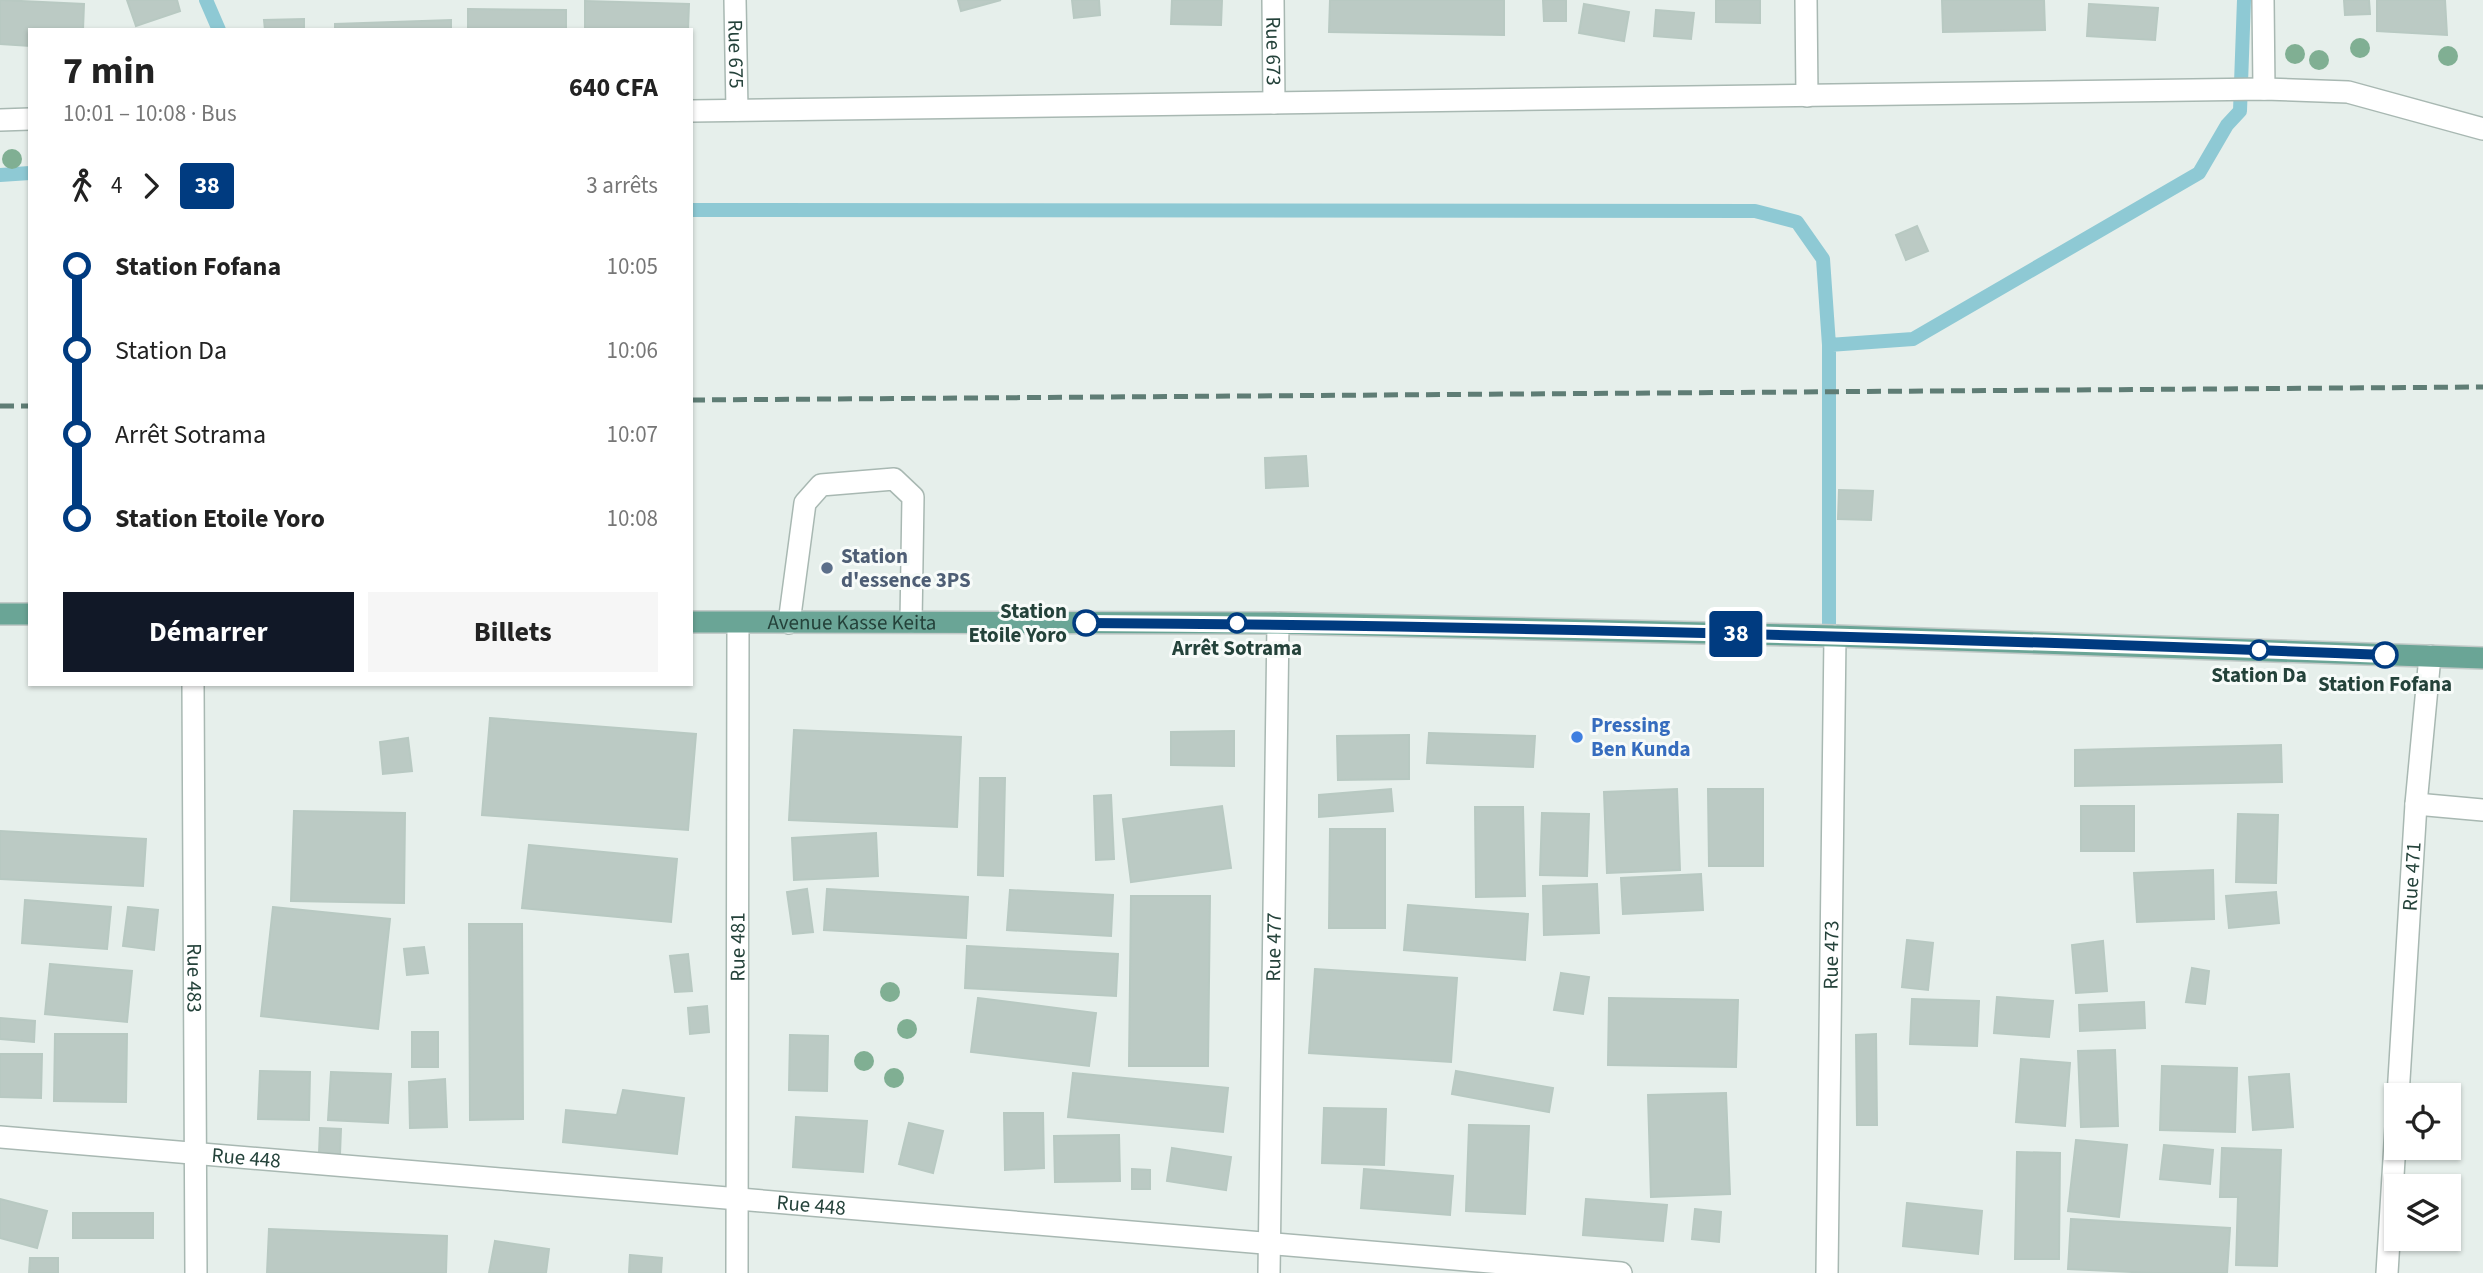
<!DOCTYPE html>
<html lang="fr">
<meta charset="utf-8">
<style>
body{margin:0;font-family:"Source Sans 3",sans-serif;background:#f6f6f6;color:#222;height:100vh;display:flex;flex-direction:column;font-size:26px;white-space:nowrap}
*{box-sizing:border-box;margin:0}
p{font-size:23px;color:#767676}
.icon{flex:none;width:38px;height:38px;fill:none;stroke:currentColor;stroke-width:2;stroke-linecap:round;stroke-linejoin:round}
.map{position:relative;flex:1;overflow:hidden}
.details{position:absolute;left:28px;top:28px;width:665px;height:658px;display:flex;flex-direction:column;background:#fff;border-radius:0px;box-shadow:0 2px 5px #0004}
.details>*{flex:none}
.badge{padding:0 14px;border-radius:5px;font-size:24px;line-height:46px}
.controls{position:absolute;left:2384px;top:1083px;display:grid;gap:14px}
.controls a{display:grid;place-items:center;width:77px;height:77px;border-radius:0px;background:#fff;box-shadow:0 2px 5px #0004;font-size:35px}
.map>.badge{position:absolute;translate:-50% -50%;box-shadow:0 0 0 4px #fff}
.legs{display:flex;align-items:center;gap:10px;height:77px;padding:0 35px;font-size:23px}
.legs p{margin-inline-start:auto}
.summary{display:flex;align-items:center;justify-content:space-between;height:119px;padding:0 35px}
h1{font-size:38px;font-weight:700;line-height:52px}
.action{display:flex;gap:14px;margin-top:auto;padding:14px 35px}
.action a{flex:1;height:80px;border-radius:0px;background:#111827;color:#fff;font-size:28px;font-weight:700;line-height:80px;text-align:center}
.action a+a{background:#f6f6f6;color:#222}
ul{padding:0 35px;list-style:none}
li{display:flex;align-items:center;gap:24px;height:84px;font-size:26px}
li i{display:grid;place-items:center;width:10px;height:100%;margin:0 9px;background:currentColor}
li i::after{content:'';width:18px;height:18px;margin:-9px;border:5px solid;border-radius:50%;background:#fff}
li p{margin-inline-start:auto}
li:first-child i{background:linear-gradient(#0000 50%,currentColor 0)}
li:last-child i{background:linear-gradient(currentColor 50%,#0000 0)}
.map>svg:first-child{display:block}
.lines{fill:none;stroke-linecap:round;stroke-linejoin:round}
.stream{stroke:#8ec9d4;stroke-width:14}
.building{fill:#bbcac4;stroke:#b8c9c2;stroke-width:2}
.minor-casing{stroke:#a8b8b2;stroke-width:24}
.major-casing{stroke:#c2cac8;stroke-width:24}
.minor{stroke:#fff;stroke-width:21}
.major{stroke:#6aa596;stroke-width:21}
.rail{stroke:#5f7d75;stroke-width:5;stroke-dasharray:14 7;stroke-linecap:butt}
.tree{fill:#80af93}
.line-1-casing{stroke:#fff;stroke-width:16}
.line-1{stroke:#003b80;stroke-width:10}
.service-dot{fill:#5c6f8a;stroke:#f7fbf9;stroke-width:2.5}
.stop-1-dot{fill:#fff;stroke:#003b80;stroke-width:3.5}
.shop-dot{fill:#3f7fe0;stroke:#f7fbf9;stroke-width:2.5}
.labels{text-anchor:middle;stroke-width:6;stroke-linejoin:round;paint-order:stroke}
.street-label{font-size:21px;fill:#24423a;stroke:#f7fbf9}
.service-label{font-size:21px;font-weight:bold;fill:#4e5e75;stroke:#f7fbf9;text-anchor:start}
.stop-label{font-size:21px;font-weight:bold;fill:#24423a;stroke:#f7fbf9}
.shop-label{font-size:21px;font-weight:bold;fill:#366cbe;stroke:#f7fbf9;text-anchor:start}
</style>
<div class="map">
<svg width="2483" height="1273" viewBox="0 0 2483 1273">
<rect width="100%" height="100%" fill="#e6efeb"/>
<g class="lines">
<path class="stream" d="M 206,0 L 219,30
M 0,175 L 30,173
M 691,210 L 1755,211 L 1797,222 L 1823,259 L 1829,345 L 1829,642
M 1829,345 L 1913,339 L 2199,173 L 2227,125 L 2240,111 L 2244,0"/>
</g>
<path class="building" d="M 0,0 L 84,4 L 83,30 L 30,30 L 30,46 L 0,44 Z
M 127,0 L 177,0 L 180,11 L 136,26 Z
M 958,0 L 1001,0 L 961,11 Z
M 1072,0 L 1099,0 L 1100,15 L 1074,18 Z
M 1172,0 L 1222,0 L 1221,25 L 1171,24 Z
M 1330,0 L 1504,0 L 1504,35 L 1329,32 Z
M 1543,0 L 1566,0 L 1566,21 L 1544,21 Z
M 1716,0 L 1760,0 L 1760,23 L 1716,22 Z
M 1942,0 L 2044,0 L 2045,30 L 1943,32 Z
M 2344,0 L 2369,0 L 2370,14 L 2345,15 Z
M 2377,0 L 2445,0 L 2447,35 L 2377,31 Z
M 585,1 L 689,4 L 688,30 L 585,30 Z
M 1584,4 L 1629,12 L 1624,41 L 1579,33 Z
M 2089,4 L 2158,8 L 2155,40 L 2087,36 Z
M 468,9 L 566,10 L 566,30 L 468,30 Z
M 1656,10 L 1694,13 L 1691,39 L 1654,36 Z
M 304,19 L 304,30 L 265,30 L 264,20 Z
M 451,20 L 451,30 L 335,30 L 335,24 Z
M 1917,226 L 1928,251 L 1906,260 L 1896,235 Z
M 1306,456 L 1308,486 L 1266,488 L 1265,458 Z
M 1839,490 L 1873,491 L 1871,520 L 1838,519 Z
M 490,718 L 696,734 L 688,830 L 482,815 Z
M 794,730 L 961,737 L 957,827 L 789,820 Z
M 1234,731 L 1234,766 L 1171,765 L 1171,732 Z
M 1429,733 L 1535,736 L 1533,767 L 1427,763 Z
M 1409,735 L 1409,779 L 1338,780 L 1337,736 Z
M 408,738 L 412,771 L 383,774 L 380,742 Z
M 2281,745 L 2282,782 L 2075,786 L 2075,750 Z
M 980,778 L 1005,778 L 1003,876 L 978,875 Z
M 1391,789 L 1393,811 L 1319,817 L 1319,795 Z
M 1677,789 L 1680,870 L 1607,873 L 1604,792 Z
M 1708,789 L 1763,789 L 1763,866 L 1709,866 Z
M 1111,795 L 1114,859 L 1096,860 L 1094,796 Z
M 1222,806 L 1231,868 L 1131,882 L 1123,819 Z
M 2081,806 L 2134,806 L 2134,851 L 2081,851 Z
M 1475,807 L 1523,807 L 1525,896 L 1476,897 Z
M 294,811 L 405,813 L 404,903 L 291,901 Z
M 1542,813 L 1589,814 L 1587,876 L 1540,875 Z
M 2238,814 L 2278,815 L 2276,883 L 2236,882 Z
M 1330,829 L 1385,829 L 1385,928 L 1329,928 Z
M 0,831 L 146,839 L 143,886 L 0,879 Z
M 876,833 L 878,876 L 794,880 L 792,838 Z
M 529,845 L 677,859 L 671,922 L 522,908 Z
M 2213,870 L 2214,919 L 2137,922 L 2134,873 Z
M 1701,874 L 1703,910 L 1623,914 L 1621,878 Z
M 1597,884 L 1599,933 L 1544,935 L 1543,886 Z
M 807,889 L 813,932 L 793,934 L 787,892 Z
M 827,889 L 968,897 L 966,938 L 824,930 Z
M 1010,890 L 1113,895 L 1111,936 L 1007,930 Z
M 2276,892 L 2279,923 L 2229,928 L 2226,896 Z
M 1131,896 L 1210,896 L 1208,1066 L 1129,1066 Z
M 25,900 L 111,907 L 107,949 L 22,943 Z
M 1408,905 L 1528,914 L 1525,960 L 1404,950 Z
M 128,907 L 158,910 L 154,950 L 123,946 Z
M 273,907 L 390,919 L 378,1029 L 261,1016 Z
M 469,924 L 522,924 L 523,1119 L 470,1120 Z
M 1907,940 L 1933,943 L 1928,990 L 1902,987 Z
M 2103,941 L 2107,991 L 2076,993 L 2072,945 Z
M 967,946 L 1118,954 L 1116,996 L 965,988 Z
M 424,947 L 428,973 L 407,975 L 404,949 Z
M 688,954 L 692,991 L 675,992 L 670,956 Z
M 50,964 L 132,971 L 127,1022 L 45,1014 Z
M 2192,968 L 2209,971 L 2205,1004 L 2186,1002 Z
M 1315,969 L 1457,978 L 1451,1062 L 1309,1053 Z
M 1561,973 L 1589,977 L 1583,1014 L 1554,1010 Z
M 1997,997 L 2053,1001 L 2049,1037 L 1994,1033 Z
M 978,998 L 1096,1013 L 1089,1066 L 971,1052 Z
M 1609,998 L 1738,1000 L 1736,1067 L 1608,1065 Z
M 1912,999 L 1979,1001 L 1977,1046 L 1910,1044 Z
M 2144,1002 L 2145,1028 L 2080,1031 L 2079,1005 Z
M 707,1006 L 709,1032 L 690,1034 L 688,1008 Z
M 0,1018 L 35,1021 L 34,1042 L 0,1039 Z
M 412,1032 L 438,1032 L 438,1067 L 412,1067 Z
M 55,1034 L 127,1034 L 126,1102 L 54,1101 Z
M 1876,1034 L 1877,1125 L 1857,1125 L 1856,1035 Z
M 790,1035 L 828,1036 L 827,1091 L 789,1090 Z
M 2115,1050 L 2118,1126 L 2081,1127 L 2078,1051 Z
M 0,1054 L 42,1054 L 41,1098 L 0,1097 Z
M 2021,1059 L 2070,1063 L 2065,1126 L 2016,1122 Z
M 2162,1066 L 2237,1068 L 2235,1132 L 2160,1130 Z
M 260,1071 L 310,1072 L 309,1120 L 258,1119 Z
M 1456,1071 L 1553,1088 L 1549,1112 L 1452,1094 Z
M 331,1072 L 391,1074 L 388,1123 L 328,1120 Z
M 1073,1073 L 1228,1088 L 1223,1132 L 1068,1117 Z
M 2289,1074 L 2293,1127 L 2253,1130 L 2249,1077 Z
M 445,1079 L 447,1127 L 410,1128 L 409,1082 Z
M 623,1090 L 684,1098 L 677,1154 L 563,1142 L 566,1110 L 617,1115 Z
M 1726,1093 L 1730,1194 L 1651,1197 L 1648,1095 Z
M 1324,1108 L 1386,1109 L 1384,1165 L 1322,1163 Z
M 1004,1113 L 1043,1113 L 1044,1168 L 1005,1170 Z
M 796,1117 L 867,1121 L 863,1172 L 793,1167 Z
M 909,1123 L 943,1131 L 933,1173 L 899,1164 Z
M 1469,1125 L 1529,1126 L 1525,1214 L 1466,1211 Z
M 320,1128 L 341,1129 L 340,1154 L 319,1153 Z
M 1119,1135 L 1120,1181 L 1055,1182 L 1054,1136 Z
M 2076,1140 L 2127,1145 L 2119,1217 L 2068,1211 Z
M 2164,1145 L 2213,1150 L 2210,1184 L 2160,1179 Z
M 1172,1148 L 1231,1157 L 1226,1190 L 1167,1181 Z
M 2222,1148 L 2281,1150 L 2277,1266 L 2236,1265 L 2238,1197 L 2220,1197 Z
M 2017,1152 L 2060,1153 L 2059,1259 L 2015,1259 Z
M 1132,1169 L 1150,1170 L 1150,1189 L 1132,1189 Z
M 1364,1169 L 1453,1176 L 1450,1215 L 1361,1208 Z
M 0,1199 L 47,1211 L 37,1248 L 0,1238 Z
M 1586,1199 L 1667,1205 L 1663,1241 L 1583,1235 Z
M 1907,1203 L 1982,1211 L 1978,1254 L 1903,1246 Z
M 1695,1209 L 1721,1212 L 1719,1242 L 1692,1239 Z
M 73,1213 L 153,1213 L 153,1238 L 73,1238 Z
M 2071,1219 L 2230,1228 L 2227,1273 L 2153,1273 L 2068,1269 Z
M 269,1229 L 447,1236 L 446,1273 L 267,1273 Z
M 495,1241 L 549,1249 L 546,1273 L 489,1273 Z
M 630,1255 L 662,1258 L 661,1273 L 629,1273 Z
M 30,1258 L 58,1258 L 58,1273 L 29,1273 Z"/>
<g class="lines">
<g class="minor-casing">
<g id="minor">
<path id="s1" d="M 735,0 L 737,110"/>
<path id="s2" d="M 1273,0 L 1274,103"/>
<path d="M 1806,0 L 1807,96"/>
<path d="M 2263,0 L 2264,89"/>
<path d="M 691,111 L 2264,89 L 2348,92 L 2483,129"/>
<path d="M 0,120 L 30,119"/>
<path d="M 789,623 L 805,503 L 821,485 L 894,479 L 913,497 L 911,622"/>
<path id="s3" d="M 193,684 L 196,1273"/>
<path d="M 2416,804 L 2483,810"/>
<path id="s4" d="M 2398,1096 L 2416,804 L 2430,656"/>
<path id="s5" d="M 0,1137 L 1621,1273"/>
<path id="s6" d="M 737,1273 L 738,623"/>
<path id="s7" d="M 1269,1273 L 1278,623"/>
<path id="s8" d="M 1827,1273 L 1835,636"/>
<path d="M 2387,1273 L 2396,1127"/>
</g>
</g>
<g class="major-casing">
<g id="major">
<path d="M 0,614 L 30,614"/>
<path id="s9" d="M 691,622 L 1278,623 L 1835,636 L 2483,658"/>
</g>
</g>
<use href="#minor" class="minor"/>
<use href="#major" class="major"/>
<path class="rail" d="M 691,400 L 2483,387
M 0,406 L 30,406"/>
</g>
<g class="tree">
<circle cx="2360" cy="48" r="10"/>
<circle cx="2295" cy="54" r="10"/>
<circle cx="2448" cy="56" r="10"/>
<circle cx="2319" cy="60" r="10"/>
<circle cx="12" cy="159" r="10"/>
<circle cx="890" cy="992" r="10"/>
<circle cx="907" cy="1029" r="10"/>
<circle cx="864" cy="1061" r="10"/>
<circle cx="894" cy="1078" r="10"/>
</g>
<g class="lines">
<g class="line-1-casing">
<path id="line-1" d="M 1086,623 C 1519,626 1952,638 2385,655"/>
</g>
<use href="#line-1" class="line-1"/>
</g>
<circle class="service-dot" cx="827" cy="568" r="7"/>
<g class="stop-1-dot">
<circle cx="1086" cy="623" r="12"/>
<circle cx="1237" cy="623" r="9"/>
<circle cx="2259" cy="650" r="9"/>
<circle cx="2385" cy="655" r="12"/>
</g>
<circle class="shop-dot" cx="1577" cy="737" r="7"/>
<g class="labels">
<g class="street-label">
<text dy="7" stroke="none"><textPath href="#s2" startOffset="51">Rue 673</textPath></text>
<text dy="7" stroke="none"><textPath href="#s1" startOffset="54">Rue 675</textPath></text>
<text dy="7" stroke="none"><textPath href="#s9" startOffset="161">Avenue Kasse Keita</textPath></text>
<text dy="7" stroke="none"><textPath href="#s4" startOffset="220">Rue 471</textPath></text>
<text dy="7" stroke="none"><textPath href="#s6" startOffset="326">Rue 481</textPath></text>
<text dy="7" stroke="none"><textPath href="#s7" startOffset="326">Rue 477</textPath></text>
<text dy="7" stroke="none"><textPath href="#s8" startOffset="318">Rue 473</textPath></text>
<text dy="7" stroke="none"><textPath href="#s3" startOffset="294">Rue 483</textPath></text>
<text dy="7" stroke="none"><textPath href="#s5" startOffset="247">Rue 448</textPath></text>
<text dy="7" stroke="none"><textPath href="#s5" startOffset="814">Rue 448</textPath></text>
</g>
<g class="service-label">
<text x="841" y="563">Station<tspan x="841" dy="24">d'essence 3PS</tspan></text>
</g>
<g class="stop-label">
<text x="1067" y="618" text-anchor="end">Station<tspan x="1067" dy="24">Etoile Yoro</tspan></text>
<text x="1237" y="655">Arrêt Sotrama</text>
<text x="2259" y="682">Station Da</text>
<text x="2385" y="691">Station Fofana</text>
</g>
<g class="shop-label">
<text x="1591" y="732">Pressing<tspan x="1591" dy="24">Ben Kunda</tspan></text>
</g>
</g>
</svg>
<div class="controls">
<a><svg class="icon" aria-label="locate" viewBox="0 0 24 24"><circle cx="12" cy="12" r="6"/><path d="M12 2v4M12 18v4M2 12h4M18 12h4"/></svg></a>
<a><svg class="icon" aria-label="layers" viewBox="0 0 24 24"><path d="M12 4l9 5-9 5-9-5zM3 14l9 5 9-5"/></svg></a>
</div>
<b class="badge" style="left:1736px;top:634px;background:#003b80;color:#fff">38</b>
<section class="details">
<div class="summary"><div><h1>7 min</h1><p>10:01 – 10:08 · Bus</p></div><b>640 CFA</b></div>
<div class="legs"><svg class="icon" aria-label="walk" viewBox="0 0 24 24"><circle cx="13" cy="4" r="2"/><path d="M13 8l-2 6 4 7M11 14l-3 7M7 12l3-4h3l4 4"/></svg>4<svg class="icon" aria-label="forward" viewBox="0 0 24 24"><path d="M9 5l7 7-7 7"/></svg><b class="badge" style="background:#003b80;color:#fff">38</b><p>3 arrêts</p></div>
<ul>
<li><i style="color:#003b80"></i><b>Station Fofana</b><p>10:05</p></li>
<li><i style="color:#003b80"></i><span>Station Da</span><p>10:06</p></li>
<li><i style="color:#003b80"></i><span>Arrêt Sotrama</span><p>10:07</p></li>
<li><i style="color:#003b80"></i><b>Station Etoile Yoro</b><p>10:08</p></li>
</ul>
<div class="action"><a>Démarrer</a><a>Billets</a></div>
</section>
</div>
